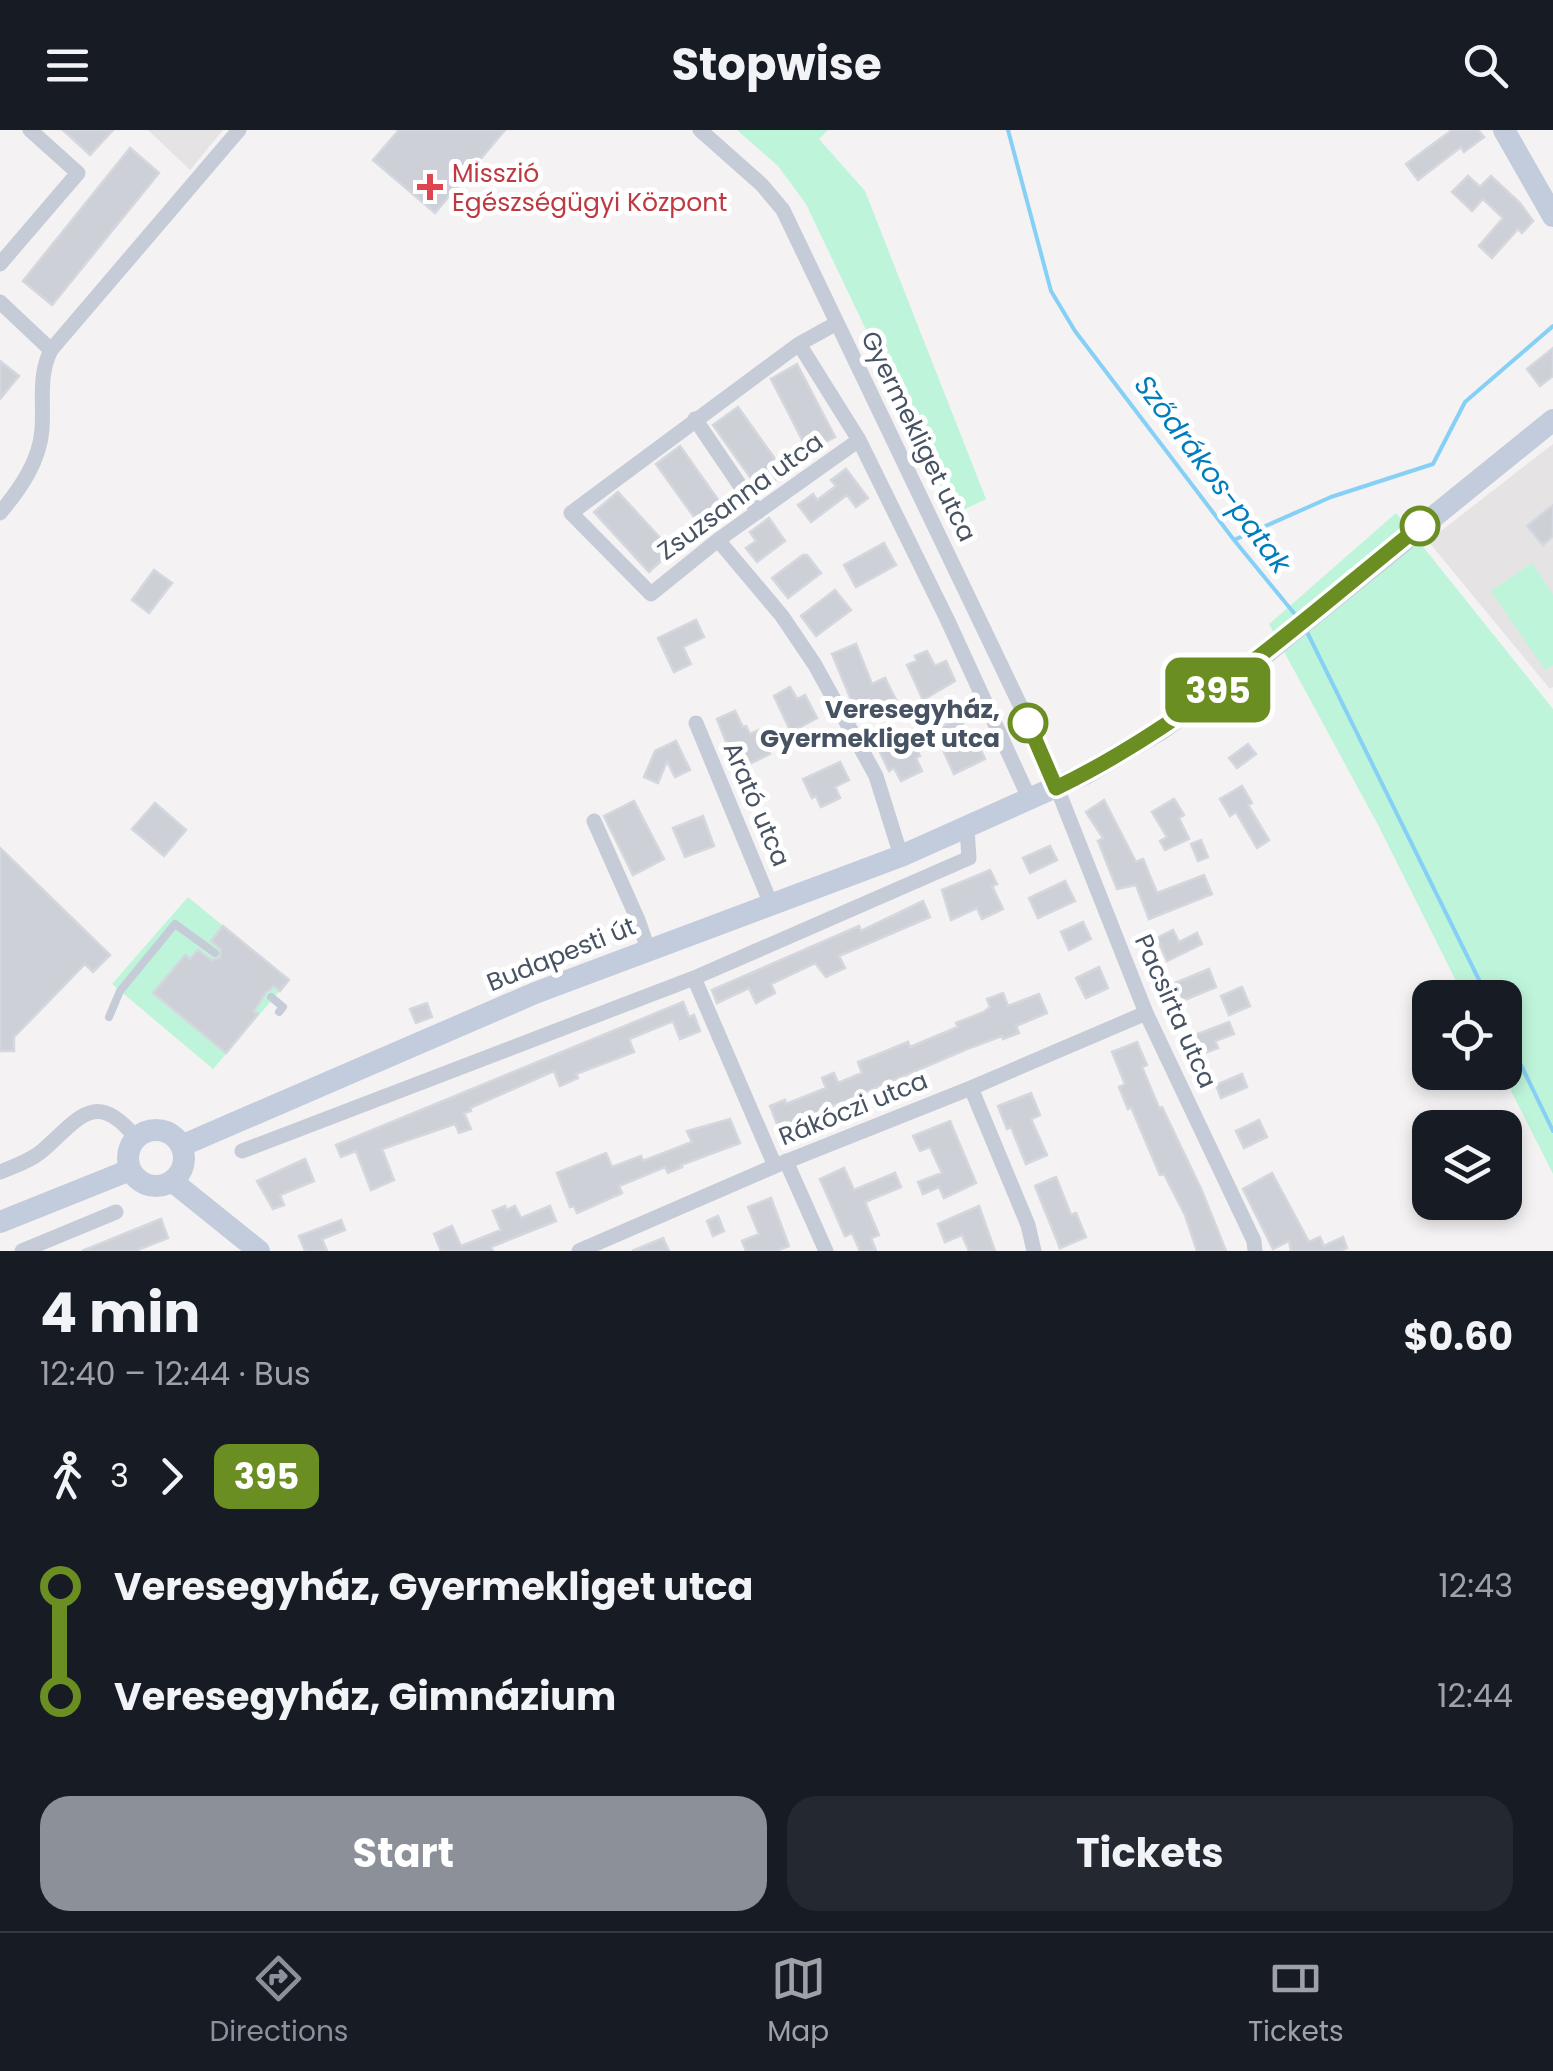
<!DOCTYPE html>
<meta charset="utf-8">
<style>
body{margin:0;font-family:Poppins,sans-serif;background:#242831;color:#f1f3f6;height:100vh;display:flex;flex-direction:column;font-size:38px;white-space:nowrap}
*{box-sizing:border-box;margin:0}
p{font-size:32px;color:#9ea1a6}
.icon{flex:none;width:55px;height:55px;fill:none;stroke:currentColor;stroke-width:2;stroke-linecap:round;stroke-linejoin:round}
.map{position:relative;height:1121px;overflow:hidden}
.side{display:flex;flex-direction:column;background:#171b24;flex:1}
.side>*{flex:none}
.badge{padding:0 20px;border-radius:15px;font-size:35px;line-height:65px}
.controls{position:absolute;left:1412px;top:850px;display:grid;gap:20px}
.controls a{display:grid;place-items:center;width:110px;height:110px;border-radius:20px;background:#171b24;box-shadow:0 5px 15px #0003;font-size:50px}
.map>.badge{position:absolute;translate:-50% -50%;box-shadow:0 0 0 5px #fff}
.legs{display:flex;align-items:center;gap:15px;height:110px;padding:0 40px;font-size:32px}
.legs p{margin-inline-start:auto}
.head{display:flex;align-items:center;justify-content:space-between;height:170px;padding:0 40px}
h1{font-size:55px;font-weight:700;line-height:75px}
.primary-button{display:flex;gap:20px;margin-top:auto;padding:20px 40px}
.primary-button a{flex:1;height:115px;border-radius:30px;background:#8c9099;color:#fff;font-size:40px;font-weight:700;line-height:115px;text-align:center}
.primary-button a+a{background:#242831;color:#f1f3f6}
ul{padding:0 40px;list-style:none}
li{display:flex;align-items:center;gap:35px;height:110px;font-size:38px}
li i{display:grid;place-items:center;width:15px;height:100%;margin:0 12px;background:currentColor}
li i::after{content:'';width:25px;height:25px;margin:-12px;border:8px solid;border-radius:50%;background:#171b24}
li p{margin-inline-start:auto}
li:first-child i{background:linear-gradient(#0000 50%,currentColor 0)}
li:last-child i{background:linear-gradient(currentColor 50%,#0000 0)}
header{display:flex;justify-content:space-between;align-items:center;height:130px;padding:0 40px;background:#171b24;font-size:45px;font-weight:700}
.menu{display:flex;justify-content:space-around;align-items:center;height:140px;border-top:2px solid #363941;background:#171b24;font-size:28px;color:#9ea1a6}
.menu a{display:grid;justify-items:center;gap:5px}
.menu .on{color:#8c9099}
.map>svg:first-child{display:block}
.education{fill:#e5e3e4}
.green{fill:#bef5da}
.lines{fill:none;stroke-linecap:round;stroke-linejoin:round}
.stream{stroke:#86d0f6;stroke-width:4}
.building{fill:#ced0d8;stroke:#d5d7de;stroke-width:2.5}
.lane{stroke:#c5ccd8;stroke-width:8}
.street{stroke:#c5ccd8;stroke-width:15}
.secondary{stroke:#c3ccdc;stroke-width:22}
.line-1-casing{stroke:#fff;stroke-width:22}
.line-1{stroke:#6b8e23;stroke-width:15}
.health-dot{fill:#e0444e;stroke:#fff;stroke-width:4}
.stop-1-dot{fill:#fff;stroke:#6b8e23;stroke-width:5}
.labels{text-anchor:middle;stroke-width:10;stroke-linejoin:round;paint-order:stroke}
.health-label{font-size:25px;fill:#be3a42;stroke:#fff;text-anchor:start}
.street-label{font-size:25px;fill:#475262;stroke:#fff}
.stop-label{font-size:25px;font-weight:bold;fill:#475262;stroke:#fff;text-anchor:end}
.water-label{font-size:28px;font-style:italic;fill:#007dbc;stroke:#fff}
</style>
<header><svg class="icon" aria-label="menu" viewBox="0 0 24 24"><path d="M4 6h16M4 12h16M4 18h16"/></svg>Stopwise<svg class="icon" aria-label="search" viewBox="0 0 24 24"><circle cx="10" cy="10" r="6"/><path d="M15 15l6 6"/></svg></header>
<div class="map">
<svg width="1553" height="1121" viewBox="0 0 1553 1121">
<rect width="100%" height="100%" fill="#f4f2f2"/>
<path class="education" d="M 148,0 L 223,0 L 190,40 Z
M 1553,314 L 1553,557 L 1550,559 L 1428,411 Z"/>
<path class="green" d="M 737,0 L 828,0 L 819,9 L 865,61 L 986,369 L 954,384 L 806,74 L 778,36 Z
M 1396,383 L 1553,579 L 1553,1044 L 1502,943 L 1505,942 L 1505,868 L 1464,867 L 1377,693 L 1269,494 Z
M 1532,433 L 1553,464 L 1553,535 L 1545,540 L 1491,461 Z
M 188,767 L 289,850 L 213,939 L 112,854 Z"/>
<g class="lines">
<path class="stream" d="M 1008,0 L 1051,161 L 1075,201 L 1234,410 L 1298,488
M 1234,410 L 1331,367 L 1433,334 L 1465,272 L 1553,196
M 1306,500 L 1488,868
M 1505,902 L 1553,1001"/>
</g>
<path class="building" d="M 63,0 L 113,0 L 90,25 Z
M 399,0 L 505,0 L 435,83 L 373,30 Z
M 1452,0 L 1478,0 L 1484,7 L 1464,22 L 1461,17 L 1418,50 L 1406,34 Z
M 130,18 L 159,43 L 52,175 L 23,151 Z
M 1468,46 L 1480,57 L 1491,46 L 1520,73 L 1533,91 L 1522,103 L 1518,99 L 1492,128 L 1479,116 L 1503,88 L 1483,69 L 1472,81 L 1452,62 Z
M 1553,218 L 1553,246 L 1540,256 L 1527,239 Z
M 0,231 L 19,246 L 0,269 Z
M 797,234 L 835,307 L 808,321 L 771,249 Z
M 738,277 L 785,343 L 760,361 L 713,295 Z
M 680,316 L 726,381 L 702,398 L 656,334 Z
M 846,339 L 868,368 L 856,377 L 847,365 L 811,392 L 798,375 L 813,364 L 817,370 L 836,356 L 831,350 Z
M 618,362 L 672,421 L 649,442 L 594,382 Z
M 1553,375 L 1553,406 L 1543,415 L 1527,396 Z
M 769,388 L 785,411 L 757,432 L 746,418 L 756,411 L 750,402 Z
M 884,413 L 896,435 L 856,457 L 844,435 Z
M 803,425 L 807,425 L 821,443 L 788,468 L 772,448 Z
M 154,440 L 172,453 L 149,483 L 132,470 Z
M 835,460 L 851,480 L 816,506 L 801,486 Z
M 696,490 L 704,507 L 683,517 L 691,534 L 674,542 L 658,508 Z
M 856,514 L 872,554 L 885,548 L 900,578 L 875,591 L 867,574 L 855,579 L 832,524 Z
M 927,521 L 935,536 L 946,531 L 955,551 L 923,570 L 907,535 L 917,531 L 915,526 Z
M 790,557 L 797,569 L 805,565 L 817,588 L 791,602 L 774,566 Z
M 735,581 L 743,597 L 746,596 L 750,604 L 759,600 L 770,624 L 737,640 L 717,589 Z
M 960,588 L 973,614 L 977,612 L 985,629 L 954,644 L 934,600 Z
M 906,606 L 907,609 L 911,607 L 920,626 L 916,628 L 922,641 L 901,651 L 894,638 L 889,641 L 880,622 Z
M 676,611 L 690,640 L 675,647 L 667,631 L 658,653 L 644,647 L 655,621 Z
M 1248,614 L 1256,624 L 1237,638 L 1229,628 Z
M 840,632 L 849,650 L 835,657 L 840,668 L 821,677 L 816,666 L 812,668 L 803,649 Z
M 1242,656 L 1252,673 L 1248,675 L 1269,710 L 1257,718 L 1236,682 L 1230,686 L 1220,669 Z
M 1174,669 L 1184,685 L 1179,688 L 1189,709 L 1165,720 L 1160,711 L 1167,707 L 1152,682 Z
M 1104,670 L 1136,732 L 1143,729 L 1157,763 L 1204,745 L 1212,764 L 1149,789 L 1136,755 L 1117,759 L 1098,711 L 1103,708 L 1086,682 Z
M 634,671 L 664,729 L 633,745 L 604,686 Z
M 155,673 L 186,700 L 164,726 L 132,699 Z
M 703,686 L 714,716 L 685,727 L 673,698 Z
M 1201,710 L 1208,727 L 1198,731 L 1191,714 Z
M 1050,716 L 1057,730 L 1030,743 L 1023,728 Z
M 0,718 L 110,825 L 93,842 L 85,834 L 14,907 L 14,921 L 0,921 Z
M 990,740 L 997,754 L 992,756 L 1003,779 L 982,789 L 977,778 L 951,790 L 942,760 Z
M 1065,751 L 1075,771 L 1038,788 L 1029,768 Z
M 923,771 L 930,787 L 839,826 L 845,838 L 826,847 L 815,833 L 771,854 L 775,863 L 756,873 L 749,858 L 717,873 L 712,860 L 859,796 L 861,801 Z
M 1083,792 L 1091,809 L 1069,820 L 1061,802 Z
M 223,796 L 289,850 L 280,861 L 274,856 L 266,862 L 254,881 L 258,884 L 226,923 L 153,863 L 185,825 L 190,829 L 198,820 L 211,830 L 220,828 L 221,819 L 211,811 Z
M 1173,800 L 1179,812 L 1197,803 L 1202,814 L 1167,831 L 1157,808 Z
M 1099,837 L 1108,858 L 1086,868 L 1076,848 Z
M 1209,839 L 1216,857 L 1182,871 L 1175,853 Z
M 1242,857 L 1250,876 L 1229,885 L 1221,866 Z
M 1003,863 L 1008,876 L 1039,864 L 1047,883 L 1016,896 L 1019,903 L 1003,909 L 1002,906 L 967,919 L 779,999 L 770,976 L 785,970 L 786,974 L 826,958 L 822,948 L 834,943 L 838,953 L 862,943 L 858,932 L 876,925 L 908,912 L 910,917 L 958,897 L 956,893 L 984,882 L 990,877 L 987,869 Z
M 683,872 L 689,887 L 694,885 L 700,901 L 680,909 L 673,891 L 629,909 L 634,922 L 576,944 L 578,948 L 560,956 L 554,941 L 470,978 L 471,981 L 464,983 L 471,999 L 459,1003 L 455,994 L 382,1019 L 394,1050 L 371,1060 L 356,1021 L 341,1027 L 336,1015 Z
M 427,873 L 432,887 L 416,893 L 410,879 Z
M 1229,892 L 1234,904 L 1215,911 L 1218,918 L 1207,922 L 1205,915 L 1200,917 L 1195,905 Z
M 1137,912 L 1147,935 L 1142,937 L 1159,978 L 1162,977 L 1202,1061 L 1226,1121 L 1197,1121 L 1185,1085 L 1164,1044 L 1160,1045 L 1131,977 L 1128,979 L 1119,957 L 1125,954 L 1112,922 Z
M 1242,944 L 1247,957 L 1221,968 L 1216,955 Z
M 1031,963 L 1040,985 L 1031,989 L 1047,1025 L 1026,1034 L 1011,997 L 1007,999 L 998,976 Z
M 730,989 L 740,1013 L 681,1035 L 682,1037 L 668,1043 L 665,1037 L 619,1056 L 622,1063 L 577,1083 L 574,1076 L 570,1077 L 557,1043 L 606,1023 L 612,1037 L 641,1026 L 643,1031 L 692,1012 L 687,1001 Z
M 1259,990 L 1267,1007 L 1244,1018 L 1236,1001 Z
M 950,991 L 976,1053 L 944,1068 L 939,1057 L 923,1064 L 918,1052 L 942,1043 L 930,1017 L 920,1021 L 913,1006 Z
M 305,1029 L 314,1051 L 280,1065 L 284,1075 L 273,1079 L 257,1051 Z
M 844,1038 L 854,1060 L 895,1043 L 901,1057 L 865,1072 L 879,1105 L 871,1108 L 876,1121 L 860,1121 L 852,1103 L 845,1106 L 820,1049 Z
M 1272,1043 L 1309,1112 L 1320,1107 L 1324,1116 L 1343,1107 L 1347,1118 L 1340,1121 L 1291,1121 L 1289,1111 L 1273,1119 L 1243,1059 Z
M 1056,1047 L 1071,1085 L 1076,1083 L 1086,1107 L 1060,1118 L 1035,1056 Z
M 771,1068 L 789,1116 L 776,1121 L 746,1121 L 742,1111 L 759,1104 L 748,1077 Z
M 505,1076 L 506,1080 L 515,1076 L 521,1088 L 550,1076 L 556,1091 L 491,1117 L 493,1121 L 441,1121 L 434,1104 L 452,1096 L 461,1116 L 501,1100 L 493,1081 Z
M 979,1076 L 995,1121 L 969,1121 L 962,1105 L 945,1112 L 938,1094 Z
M 718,1086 L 724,1101 L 713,1106 L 707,1091 Z
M 161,1089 L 168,1108 L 135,1121 L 82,1121 Z
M 341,1090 L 345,1100 L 322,1109 L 327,1121 L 305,1121 L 299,1106 Z
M 663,1108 L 669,1121 L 632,1121 Z"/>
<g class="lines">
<path class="lane" d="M 271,867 L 283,877 L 279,882
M 109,887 L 120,861 L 175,794 L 215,823"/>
<path class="street" d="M 700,0 L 762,55 L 783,80 L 1044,625 L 1146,883 L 1254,1111 L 1255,1121
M 0,134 L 78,43 L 30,0
M 0,172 L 51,220
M 837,193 L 799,214 L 571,383 L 651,464 L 718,410 L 859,310
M 799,214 L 859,310 L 947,489 L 1030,670
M 695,289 L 758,382
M 0,383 C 20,359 40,331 42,299 C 44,271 38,246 51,220 L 239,0
M 718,410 L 782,486 L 815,535 L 876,646 L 901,726
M 696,593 L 771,774
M 594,691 L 638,790 L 648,819
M 694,848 L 775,1036
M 971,958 L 1028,1095 L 1034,1121
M 242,1021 L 694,848 L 969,728 L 967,699
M 786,1031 L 826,1121
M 0,1042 C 15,1036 30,1031 42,1021 C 78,990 95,957 136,1008
M 22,1121 L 116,1082
M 579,1121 L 775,1036 L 971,958 L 1146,883"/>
<path class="secondary" d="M 1504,0 L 1553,86
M128 1028a28 28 0 1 1 56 0a28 28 0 1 1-56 0Z
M 181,1016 L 535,863 L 901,726 L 1085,644 L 1161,599 L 1253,533 L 1553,290
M 172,1051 L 259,1121
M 0,1092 L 130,1040"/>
</g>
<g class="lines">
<g class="line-1-casing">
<path id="line-1" d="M 1028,593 L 1056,658 C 1192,592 1303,490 1420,396"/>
</g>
<use href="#line-1" class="line-1"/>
</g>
<path class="health-dot" d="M425 42h10v10h10v10h-10v10h-10v-10h-10v-10h10z"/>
<g class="stop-1-dot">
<circle cx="1420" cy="396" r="18"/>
<circle cx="1028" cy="593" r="18"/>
</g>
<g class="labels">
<g class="health-label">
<text x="452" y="52">Misszió<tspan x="452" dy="29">Egészségügyi Központ</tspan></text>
</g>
<g class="street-label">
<text transform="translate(919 306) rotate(64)" y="9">Gyermekliget utca</text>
<text transform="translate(740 366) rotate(-36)" y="9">Zsuzsanna utca</text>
<text transform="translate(757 674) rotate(67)" y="9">Arató utca</text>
<text transform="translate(561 824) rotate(-22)" y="9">Budapesti út</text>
<text transform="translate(1176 881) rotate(66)" y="9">Pacsirta utca</text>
<text transform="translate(853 978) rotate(-22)" y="9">Rákóczi utca</text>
</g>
<g class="stop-label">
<text x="1000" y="588">Veresegyház,<tspan x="1000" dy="29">Gyermekliget utca</tspan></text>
</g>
<g class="water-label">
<text transform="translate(1213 344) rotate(53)" y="10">Sződrákos-patak</text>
</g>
</g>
</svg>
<div class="controls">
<a><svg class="icon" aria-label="locate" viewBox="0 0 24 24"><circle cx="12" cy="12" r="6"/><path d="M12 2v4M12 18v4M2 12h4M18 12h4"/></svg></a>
<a><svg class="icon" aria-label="layers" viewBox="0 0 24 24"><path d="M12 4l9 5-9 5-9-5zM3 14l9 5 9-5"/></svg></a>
</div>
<b class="badge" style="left:1218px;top:560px;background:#6b8e23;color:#fff">395</b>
</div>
<section class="side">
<div class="head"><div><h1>4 min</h1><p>12:40 – 12:44 · Bus</p></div><b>$0.60</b></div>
<div class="legs"><svg class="icon" aria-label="walk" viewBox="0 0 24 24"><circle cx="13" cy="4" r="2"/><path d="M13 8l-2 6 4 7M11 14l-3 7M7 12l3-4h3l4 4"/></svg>3<svg class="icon" aria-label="forward" viewBox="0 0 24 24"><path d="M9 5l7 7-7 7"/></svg><b class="badge" style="background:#6b8e23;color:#fff">395</b></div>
<ul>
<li><i style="color:#6b8e23"></i><b>Veresegyház, Gyermekliget utca</b><p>12:43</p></li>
<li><i style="color:#6b8e23"></i><b>Veresegyház, Gimnázium</b><p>12:44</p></li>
</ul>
<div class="primary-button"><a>Start</a><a>Tickets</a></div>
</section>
<nav class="menu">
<a class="on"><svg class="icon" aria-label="directions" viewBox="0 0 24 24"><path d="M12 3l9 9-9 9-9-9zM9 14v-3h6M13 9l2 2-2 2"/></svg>Directions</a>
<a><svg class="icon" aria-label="map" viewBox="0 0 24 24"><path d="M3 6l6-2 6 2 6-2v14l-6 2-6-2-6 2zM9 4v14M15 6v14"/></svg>Map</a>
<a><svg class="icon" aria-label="tickets" viewBox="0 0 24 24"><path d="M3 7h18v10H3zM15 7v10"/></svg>Tickets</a>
</nav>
